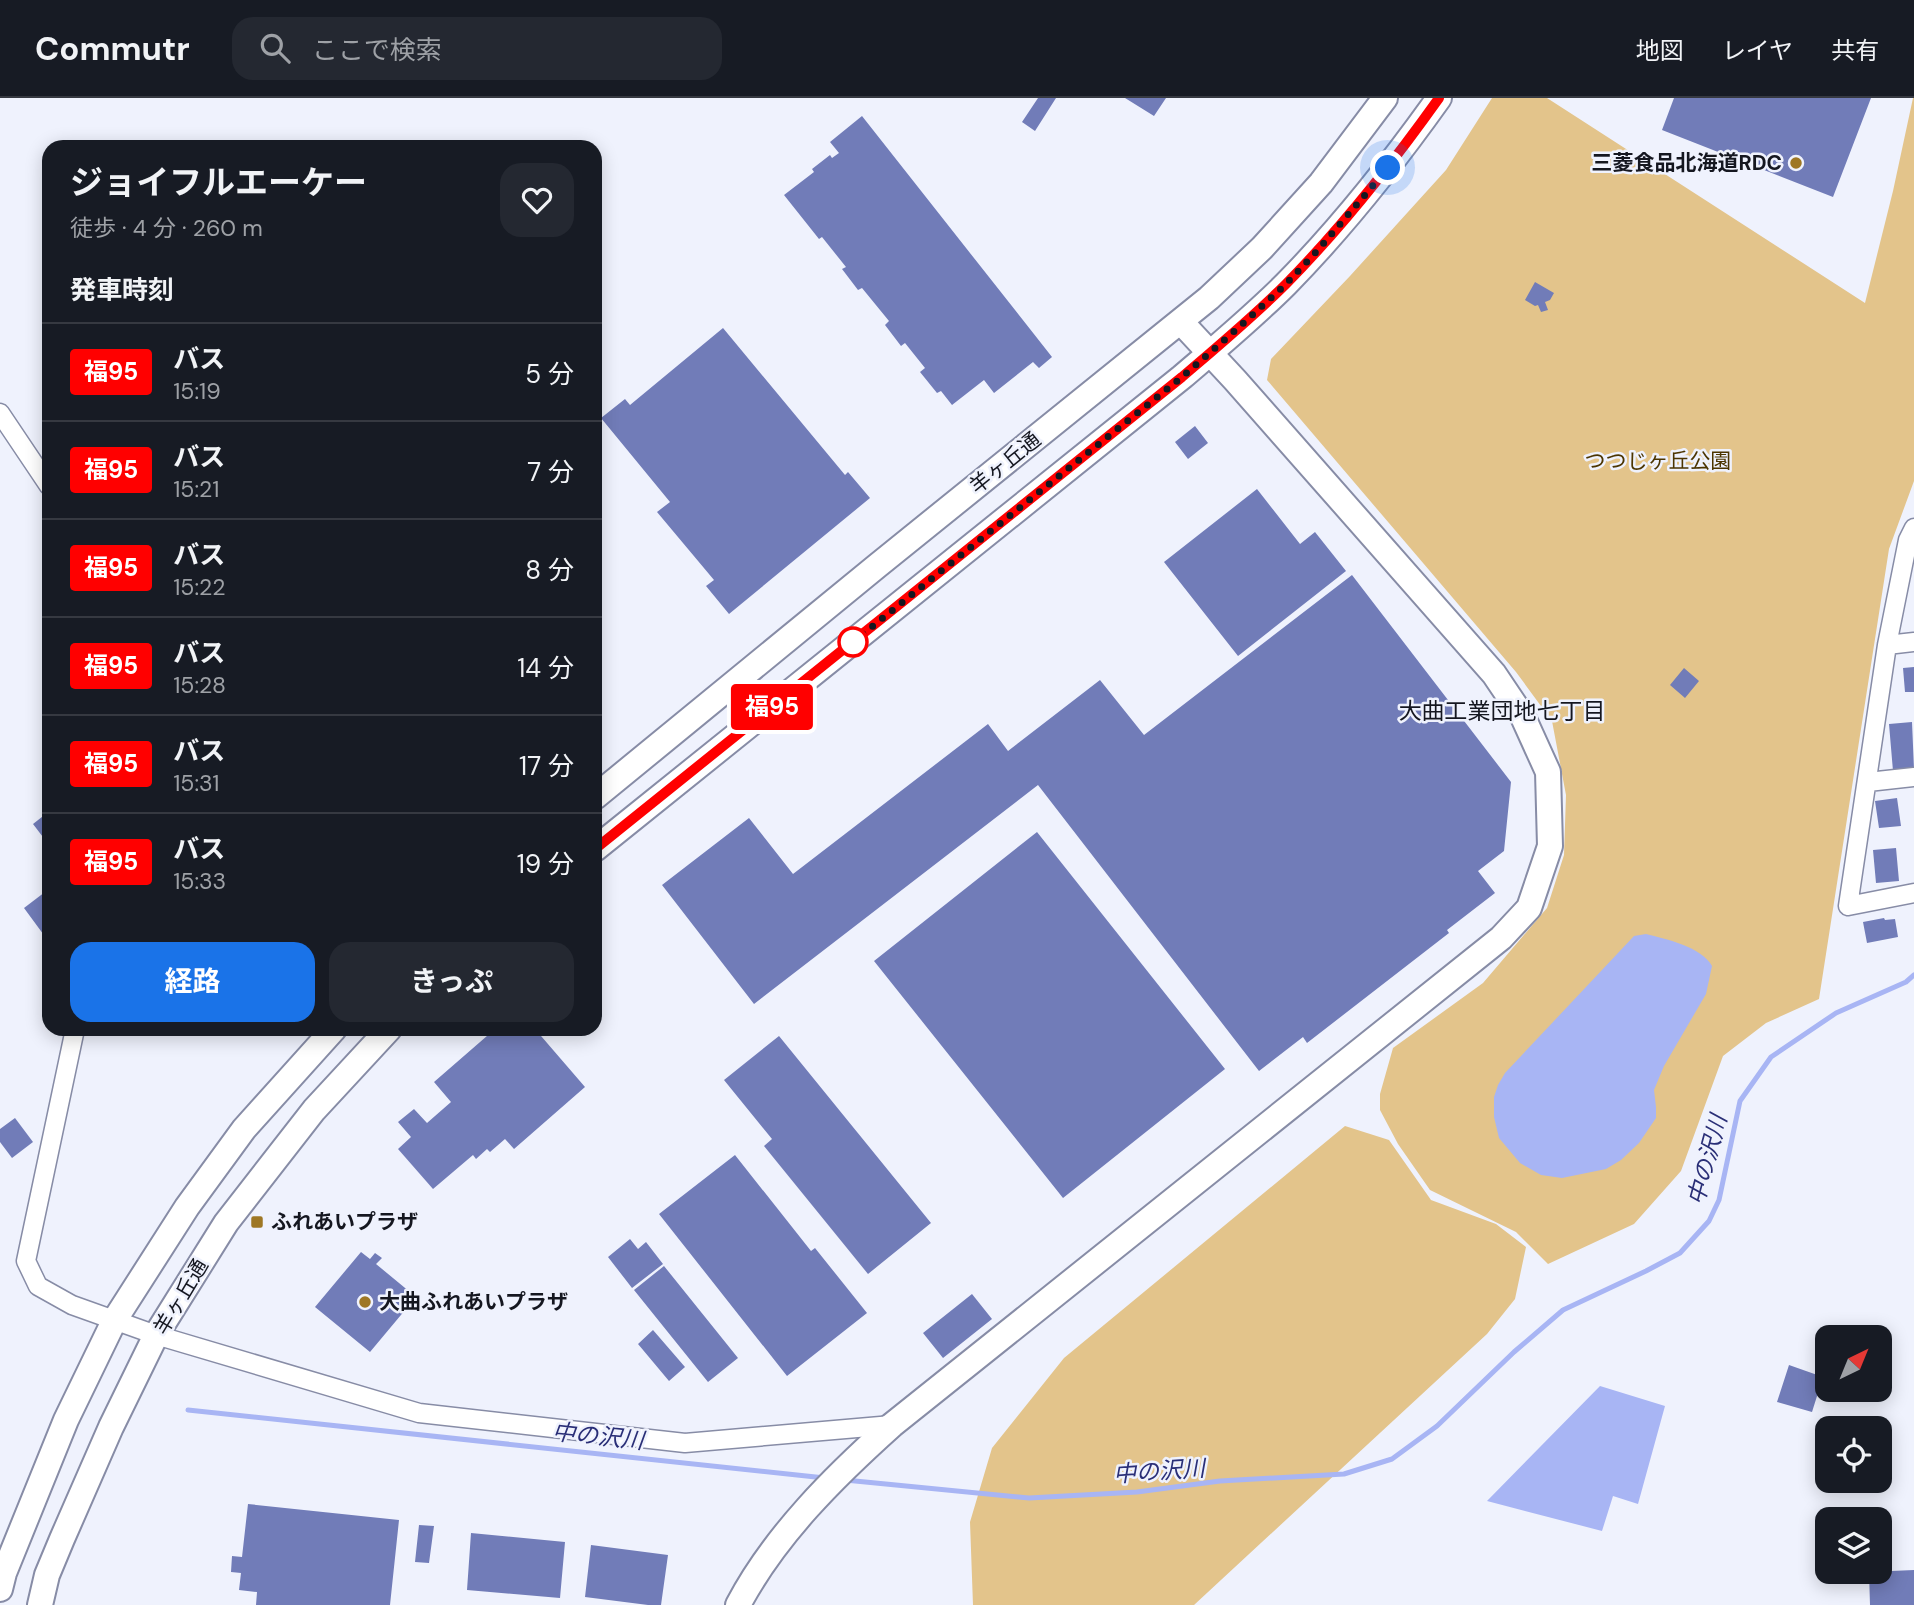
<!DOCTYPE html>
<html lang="ja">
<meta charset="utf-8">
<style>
body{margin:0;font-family:"DM Sans","Noto Sans JP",sans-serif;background:#242831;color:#f1f3f6;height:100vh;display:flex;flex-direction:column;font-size:26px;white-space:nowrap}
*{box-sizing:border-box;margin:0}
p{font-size:23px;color:#9ea1a6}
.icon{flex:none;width:38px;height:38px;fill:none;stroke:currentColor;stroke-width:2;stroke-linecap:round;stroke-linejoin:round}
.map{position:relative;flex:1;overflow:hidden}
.side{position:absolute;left:42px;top:42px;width:560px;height:896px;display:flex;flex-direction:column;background:#171b24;border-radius:21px;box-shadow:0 4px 18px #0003}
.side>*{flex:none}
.badge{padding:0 14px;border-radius:5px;font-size:24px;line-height:46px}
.needle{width:46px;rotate:43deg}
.controls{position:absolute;left:1815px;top:1227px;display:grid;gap:14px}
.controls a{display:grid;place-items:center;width:77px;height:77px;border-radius:14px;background:#171b24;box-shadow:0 4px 18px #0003;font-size:35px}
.you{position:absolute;width:35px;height:35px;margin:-18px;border:5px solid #fff;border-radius:50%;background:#1a73e8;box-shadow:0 0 0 10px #1a73e833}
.map>.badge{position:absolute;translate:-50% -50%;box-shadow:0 0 0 4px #fff}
h2{padding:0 28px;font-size:26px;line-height:63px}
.round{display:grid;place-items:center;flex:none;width:74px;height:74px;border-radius:21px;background:#242831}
.overview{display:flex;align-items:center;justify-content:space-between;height:119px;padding:0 28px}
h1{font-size:33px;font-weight:700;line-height:52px}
.button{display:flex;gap:14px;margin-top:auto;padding:14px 28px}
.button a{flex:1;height:80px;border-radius:21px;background:#1a73e8;color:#fff;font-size:28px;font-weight:700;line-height:80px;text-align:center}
.button a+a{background:#242831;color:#f1f3f6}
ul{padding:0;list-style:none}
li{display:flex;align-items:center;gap:21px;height:98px;padding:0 28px;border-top:2px solid #363941}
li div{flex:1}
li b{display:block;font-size:26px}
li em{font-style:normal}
li .badge{min-width:77px;font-weight:700;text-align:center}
header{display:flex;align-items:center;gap:42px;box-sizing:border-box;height:98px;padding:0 35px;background:#171b24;border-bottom:2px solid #363941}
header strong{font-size:33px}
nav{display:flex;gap:38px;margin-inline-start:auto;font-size:24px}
.search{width:490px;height:63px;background:#242831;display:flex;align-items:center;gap:18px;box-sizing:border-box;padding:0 24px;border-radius:21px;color:#9ea1a6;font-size:26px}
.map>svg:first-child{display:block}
.green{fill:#e3c48b}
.water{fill:#a8b5f4}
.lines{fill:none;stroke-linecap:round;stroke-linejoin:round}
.stream{stroke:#a8b5f4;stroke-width:5}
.building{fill:#717cb8}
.street-casing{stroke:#878ca6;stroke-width:21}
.secondary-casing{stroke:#878ca6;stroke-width:28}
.street{stroke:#fff;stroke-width:18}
.secondary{stroke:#fff;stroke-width:24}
.line-casing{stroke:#fff;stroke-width:16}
.line{stroke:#f00;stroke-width:10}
.walk{stroke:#151720;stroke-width:7;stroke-dasharray:0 12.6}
.poi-dot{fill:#9e7724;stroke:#eff2fd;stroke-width:2.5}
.stop-dot{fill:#fff;stroke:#f00;stroke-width:3.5}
.labels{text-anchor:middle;stroke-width:5;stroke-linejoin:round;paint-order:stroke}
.poi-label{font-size:21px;font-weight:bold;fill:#151720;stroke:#eff2fd;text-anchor:start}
.park-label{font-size:21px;fill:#4c3500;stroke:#eff2fd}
.street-label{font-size:21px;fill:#151720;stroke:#eff2fd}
.neighbourhood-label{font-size:23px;fill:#151720;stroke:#eff2fd}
.water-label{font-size:23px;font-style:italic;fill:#2a2f77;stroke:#eff2fd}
</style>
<header>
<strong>Commutr</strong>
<div class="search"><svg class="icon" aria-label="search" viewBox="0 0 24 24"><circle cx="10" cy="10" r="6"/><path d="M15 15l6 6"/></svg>ここで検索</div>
<nav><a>地図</a><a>レイヤ</a><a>共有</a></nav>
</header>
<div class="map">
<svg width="1914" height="1507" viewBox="0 0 1914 1507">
<rect width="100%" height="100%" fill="#eff2fd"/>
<path class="green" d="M 1492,0 L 1547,0 L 1865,205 L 1893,93 L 1913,0 L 1914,0 L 1914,383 L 1889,451 L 1819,901 L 1766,925 L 1723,958 L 1681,1073 L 1634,1126 L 1548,1166 L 1516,1134 L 1430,1092 L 1398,1046 L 1380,1012 L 1380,996 L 1393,950 L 1483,885 L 1547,810 L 1564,757 L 1566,697 L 1552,623 L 1516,574 L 1267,282 L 1271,261 L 1350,178 L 1446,72 Z
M 1345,1028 L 1389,1042 L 1431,1102 L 1496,1126 L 1526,1149 L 1515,1201 L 1487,1236 L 1194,1507 L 973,1507 L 970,1424 L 992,1350 L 1064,1260 Z"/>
<path class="water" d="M 1646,836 C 1666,841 1702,849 1712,868 L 1706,896 L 1664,968 L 1654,992 L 1656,1009 L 1656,1020 L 1639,1045 L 1621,1062 L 1606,1071 L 1562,1080 L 1541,1077 L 1520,1065 L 1499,1040 L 1494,1019 L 1494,999 L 1498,987 L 1505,975 L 1634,838 Z
M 1600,1288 L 1665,1308 L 1638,1406 L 1613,1398 L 1602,1433 L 1487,1403 Z"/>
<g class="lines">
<path class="stream" d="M 188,1312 L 825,1380
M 845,1382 L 1029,1400 L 1137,1394 L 1220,1383 L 1344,1376 L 1392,1361 L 1437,1328 L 1514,1254 L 1563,1212 L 1646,1173 L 1680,1155 L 1709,1123 L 1719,1102 L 1740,1003 L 1771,959 L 1836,915 L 1906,884 L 1914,877"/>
</g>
<path class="building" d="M 1038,0 L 1056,0 L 1035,33 L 1022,24 Z
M 1125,0 L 1166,0 L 1154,18 Z
M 1674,0 L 1871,0 L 1833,99 L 1662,32 Z
M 862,18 L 1052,259 L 1039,270 L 1033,264 L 994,295 L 984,282 L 952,307 L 941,293 L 937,295 L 920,274 L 925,270 L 905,245 L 901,248 L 885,227 L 889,223 L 862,190 L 858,192 L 842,171 L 846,169 L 822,139 L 819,141 L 784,97 L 814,74 L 812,71 L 830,57 L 832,60 L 839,55 L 830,44 Z
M 1535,184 L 1554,195 L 1550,202 L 1545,204 L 1548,212 L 1541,214 L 1538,207 L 1535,208 L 1525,202 Z
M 723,230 L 845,377 L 848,374 L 870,400 L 729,516 L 706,488 L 714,482 L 657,414 L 670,404 L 601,320 L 625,301 L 630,307 Z
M 1195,328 L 1208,345 L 1188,361 L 1175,344 Z
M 1257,391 L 1300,446 L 1315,434 L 1346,473 L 1238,558 L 1164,464 Z
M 1352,477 L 1511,684 L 1504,753 L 1478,773 L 1495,795 L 1447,832 L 1449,835 L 1307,945 L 1303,939 L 1259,973 L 1038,687 L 754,906 L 662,787 L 749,720 L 793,776 L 988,626 L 1008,653 L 1100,582 L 1144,637 Z
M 1914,569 L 1914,594 L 1905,594 L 1903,570 Z
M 1684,570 L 1699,583 L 1685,600 L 1670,587 Z
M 1912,624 L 1914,671 L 1893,673 L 1889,626 Z
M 1897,700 L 1901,728 L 1879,730 L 1875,703 Z
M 47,715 L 49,718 L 49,747 L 33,726 Z
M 1037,734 L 1225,971 L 1063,1100 L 874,863 Z
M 1896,750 L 1899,783 L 1876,785 L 1873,752 Z
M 45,794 L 49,799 L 49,844 L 24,810 Z
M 1884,820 L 1885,822 L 1895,821 L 1898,839 L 1867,845 L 1863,824 Z
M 495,931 L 535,931 L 585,989 L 514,1051 L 505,1041 L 490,1054 L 487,1051 L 476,1061 L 473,1057 L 433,1091 L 398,1051 L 411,1039 L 398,1024 L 414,1011 L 427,1025 L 451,1004 L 434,984 Z
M 779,938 L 931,1125 L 868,1176 L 764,1048 L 772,1041 L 724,982 Z
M 15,1020 L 33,1044 L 12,1060 L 0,1044 L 0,1031 Z
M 735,1057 L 811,1153 L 815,1150 L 867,1215 L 787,1278 L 659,1116 Z
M 630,1141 L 638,1151 L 646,1144 L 663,1166 L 632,1190 L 608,1159 Z
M 361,1154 L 370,1161 L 375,1155 L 382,1160 L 376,1166 L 416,1199 L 370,1254 L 315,1209 Z
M 664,1168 L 738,1260 L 708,1284 L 634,1192 Z
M 972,1196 L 992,1221 L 943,1260 L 923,1235 Z
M 653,1232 L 685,1269 L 669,1283 L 638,1246 Z
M 1789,1267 L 1823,1279 L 1812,1314 L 1777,1304 Z
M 248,1406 L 399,1422 L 390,1507 L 256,1507 L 257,1494 L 239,1492 L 241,1475 L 231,1474 L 232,1458 L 242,1459 Z
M 419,1427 L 434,1428 L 429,1465 L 415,1464 Z
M 471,1435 L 565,1444 L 560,1500 L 467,1492 Z
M 591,1447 L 668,1457 L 661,1507 L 648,1507 L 585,1499 Z
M 1914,1472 L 1914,1507 L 1870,1507 L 1869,1474 Z"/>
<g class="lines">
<g class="street-casing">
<path id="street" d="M 0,315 L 49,388
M 1914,430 L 1908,442 L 1887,547 L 1848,808 L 1914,795
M 1887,547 L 1914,544
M 1868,684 L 1914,679
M 75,931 L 26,1163 L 38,1188 L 72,1207 L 156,1237 L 419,1315 L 685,1345 L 892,1327"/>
</g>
<g class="secondary-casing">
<path id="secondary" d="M 595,699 L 877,468 L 1209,200 L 1262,150 L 1321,85 L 1385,0
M 595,751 L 1182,279 C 1217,249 1253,219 1286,186 C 1342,129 1392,66 1439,0
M 0,1491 L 4,1475 L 66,1322 L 114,1223 L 187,1109 L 244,1031 L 334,931
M 40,1507 L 47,1477 L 62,1441 L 111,1329 L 156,1237 L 226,1125 L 314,1012 L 389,931
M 738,1507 C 775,1437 834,1379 892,1327 L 1501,840 L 1529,810 L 1550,748 L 1548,674 L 1523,619 L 1494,576 L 1235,282 L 1181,224"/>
</g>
<use href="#street" class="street"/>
<use href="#secondary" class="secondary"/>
</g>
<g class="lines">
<g class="line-casing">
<path id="line" d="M 595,751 L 1182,279 C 1217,249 1253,219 1286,186 C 1342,129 1392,66 1439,0"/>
</g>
<use href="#line" class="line"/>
<path class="walk" d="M 853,544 L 1182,279 L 1238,230 L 1285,187 L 1317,153 L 1388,70"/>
</g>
<g class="poi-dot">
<circle cx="1796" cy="65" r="7"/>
<rect x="250" y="1117" width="14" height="14" rx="3.5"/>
<circle cx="365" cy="1204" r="7"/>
</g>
<circle class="stop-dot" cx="853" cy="544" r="14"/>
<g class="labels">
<g class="poi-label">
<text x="1782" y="72" text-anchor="end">三菱食品北海道RDC</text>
<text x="271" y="1131">ふれあいプラザ</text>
<text x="379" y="1211">大曲ふれあいプラザ</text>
</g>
<g class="park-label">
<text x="1658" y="370">つつじヶ丘公園</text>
</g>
<g class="street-label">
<text transform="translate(1005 365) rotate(-39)" y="7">羊ヶ丘通</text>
<text transform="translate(181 1199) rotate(-59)" y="7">羊ヶ丘通</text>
</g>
<g class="neighbourhood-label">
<text x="1502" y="621">大曲工業団地七丁目</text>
</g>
<g class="water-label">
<text transform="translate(1707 1062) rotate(-75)" y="8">中の沢川</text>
<text transform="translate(598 1338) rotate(6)" y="8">中の沢川</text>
<text transform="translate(1159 1373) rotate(-4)" y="8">中の沢川</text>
</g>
</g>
</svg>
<div class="controls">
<a><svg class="needle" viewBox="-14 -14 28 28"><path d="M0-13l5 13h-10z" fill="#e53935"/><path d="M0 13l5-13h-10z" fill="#9ea1a6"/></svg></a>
<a><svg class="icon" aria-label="locate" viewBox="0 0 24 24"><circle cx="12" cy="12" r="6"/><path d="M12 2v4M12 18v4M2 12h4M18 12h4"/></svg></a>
<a><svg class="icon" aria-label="layers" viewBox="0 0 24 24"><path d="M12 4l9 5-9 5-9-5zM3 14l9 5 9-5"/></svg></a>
</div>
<div class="you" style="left:1388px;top:70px"></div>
<b class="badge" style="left:772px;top:609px;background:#f00;color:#fff">福95</b>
<section class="side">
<div class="overview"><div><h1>ジョイフルエーケー</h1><p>徒歩 · 4 分 · 260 m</p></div><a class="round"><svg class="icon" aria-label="heart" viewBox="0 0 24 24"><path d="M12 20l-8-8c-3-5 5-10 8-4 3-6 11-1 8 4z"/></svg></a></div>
<h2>発車時刻</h2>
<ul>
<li><span class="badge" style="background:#f00;color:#fff">福95</span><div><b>バス</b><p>15:19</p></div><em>5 分</em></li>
<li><span class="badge" style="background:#f00;color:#fff">福95</span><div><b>バス</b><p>15:21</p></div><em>7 分</em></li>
<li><span class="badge" style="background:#f00;color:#fff">福95</span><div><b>バス</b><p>15:22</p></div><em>8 分</em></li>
<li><span class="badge" style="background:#f00;color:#fff">福95</span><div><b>バス</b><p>15:28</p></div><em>14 分</em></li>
<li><span class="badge" style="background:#f00;color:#fff">福95</span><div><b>バス</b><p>15:31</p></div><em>17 分</em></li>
<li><span class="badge" style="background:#f00;color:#fff">福95</span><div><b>バス</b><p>15:33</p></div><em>19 分</em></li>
</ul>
<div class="button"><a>経路</a><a>きっぷ</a></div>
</section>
</div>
